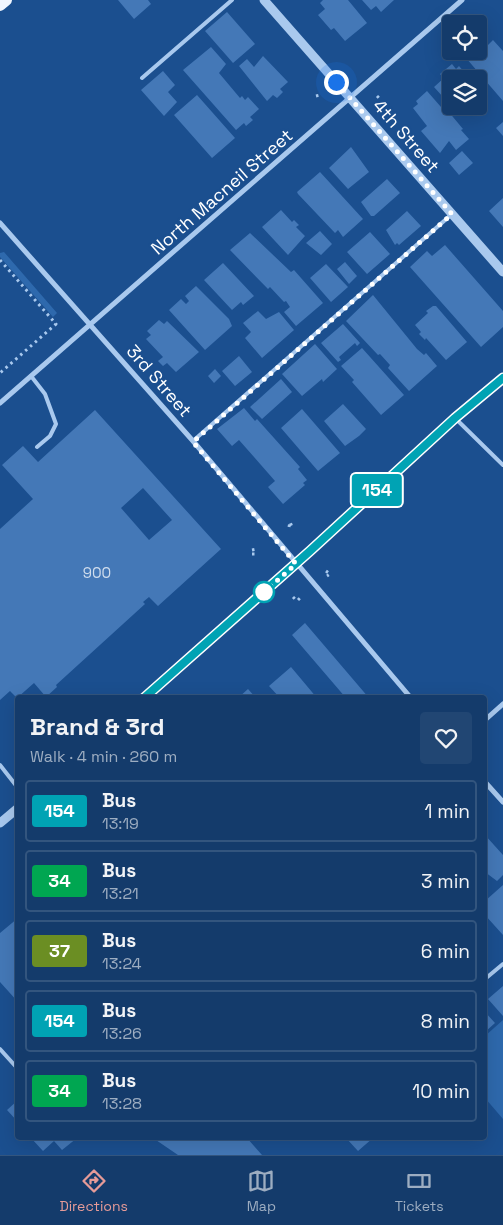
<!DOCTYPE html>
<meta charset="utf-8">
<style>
body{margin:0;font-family:"Space Grotesk",sans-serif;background:#214673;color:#f1f3f6;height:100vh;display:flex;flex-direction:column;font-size:19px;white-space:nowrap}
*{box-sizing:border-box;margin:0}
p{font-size:16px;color:#9dadc1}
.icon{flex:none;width:28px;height:28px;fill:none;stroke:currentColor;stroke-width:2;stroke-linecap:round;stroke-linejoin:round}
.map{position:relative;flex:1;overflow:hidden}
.side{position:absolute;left:15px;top:695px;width:472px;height:445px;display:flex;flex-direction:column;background:#143b6b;border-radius:5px;box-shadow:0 5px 20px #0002,0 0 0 1px #33557e}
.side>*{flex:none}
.badge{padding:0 10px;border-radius:4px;font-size:18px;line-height:32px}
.controls{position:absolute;left:442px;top:15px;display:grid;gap:10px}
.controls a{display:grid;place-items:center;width:45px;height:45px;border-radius:5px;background:#143b6b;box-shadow:0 5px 20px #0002,0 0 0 1px #33557e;font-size:25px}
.you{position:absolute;width:25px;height:25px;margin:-12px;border:4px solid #fff;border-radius:50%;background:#1a73e8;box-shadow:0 0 0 8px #1a73e833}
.map>.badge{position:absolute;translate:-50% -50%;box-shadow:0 0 0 2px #fff}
.round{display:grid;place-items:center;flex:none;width:52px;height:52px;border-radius:5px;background:#214673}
.head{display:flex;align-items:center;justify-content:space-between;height:85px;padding:0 15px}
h1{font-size:24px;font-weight:700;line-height:38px}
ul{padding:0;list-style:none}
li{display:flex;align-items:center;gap:15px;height:62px;margin:0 10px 8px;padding:0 5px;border:2px solid #33557e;border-radius:5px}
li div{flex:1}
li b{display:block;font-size:19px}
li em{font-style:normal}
li .badge{min-width:55px;font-weight:700;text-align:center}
.tab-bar{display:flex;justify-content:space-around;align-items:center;height:70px;border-top:1px solid #33557e;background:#143b6b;font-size:14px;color:#9dadc1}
.tab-bar a{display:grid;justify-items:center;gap:2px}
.tab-bar .current{color:#e69b98}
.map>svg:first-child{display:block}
.green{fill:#2e69ad}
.building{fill:#4478b7;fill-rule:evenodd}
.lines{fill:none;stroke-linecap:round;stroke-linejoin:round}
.path{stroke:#a9c9ee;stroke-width:3;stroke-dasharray:2.5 4;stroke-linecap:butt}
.service{stroke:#a9c9ee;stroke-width:4}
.minor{stroke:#a9c9ee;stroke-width:5}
.tertiary{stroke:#a9c9ee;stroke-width:9}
.primary{stroke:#f0f6ff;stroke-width:12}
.line-casing{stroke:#fff;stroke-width:11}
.line{stroke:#00a3b4;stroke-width:8}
.walk{stroke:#fff;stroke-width:5;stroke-dasharray:0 9}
.stop-dot{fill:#fff;stroke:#00a3b4;stroke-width:2.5}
.labels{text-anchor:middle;stroke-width:4.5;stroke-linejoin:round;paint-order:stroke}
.number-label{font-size:15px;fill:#d0dded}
.street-label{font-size:18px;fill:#fff;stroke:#1b4f8f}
</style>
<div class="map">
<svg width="503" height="1155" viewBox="0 0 503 1155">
<rect width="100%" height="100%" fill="#1b4f8f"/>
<path class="green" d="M 4,252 L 57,313 L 53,317 L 0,257 L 0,253 Z
M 503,1020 L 503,1119 L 485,1098 L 485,1036 Z"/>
<path class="building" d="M 118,0 L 148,0 L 151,4 L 134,19 Z
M 323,0 L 348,0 L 367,23 L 345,41 L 334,28 L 331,30 L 318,15 L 325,9 L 320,3 Z
M 362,0 L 394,0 L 381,12 L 376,6 L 371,10 Z
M 227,12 L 255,44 L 233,63 L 205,31 Z
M 493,40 L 503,51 L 503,101 L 466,58 L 473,51 L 479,51 L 480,45 L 484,49 Z
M 211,47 L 226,64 L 219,73 L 240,98 L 242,96 L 245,100 L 248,97 L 259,109 L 250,117 L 253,120 L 246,126 L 244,123 L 236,130 L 183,70 Z
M 263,56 L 288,82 L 280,89 L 283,92 L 277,98 L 273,95 L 267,101 L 239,66 L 247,59 L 254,67 Z
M 452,64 L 456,69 L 459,66 L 470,79 L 451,79 L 451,106 L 455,106 L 453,108 L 434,87 L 444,78 L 440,74 Z
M 163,71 L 175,85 L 168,92 L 177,102 L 164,116 L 141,90 Z
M 479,89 L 487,99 L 485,101 L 487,102 L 473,112 L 468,106 L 479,106 Z
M 427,91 L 441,107 L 443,105 L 463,129 L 461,130 L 469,139 L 456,150 L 449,141 L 440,153 L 421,131 L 427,126 L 413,108 L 418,104 L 416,101 Z
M 197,95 L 235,138 L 212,158 L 174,115 Z
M 503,122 L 503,136 L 496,128 Z
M 351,147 L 369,172 L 348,189 L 329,168 Z
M 462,151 L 473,163 L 459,175 L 449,163 Z
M 320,172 L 363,219 L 343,237 L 338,230 L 335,233 L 298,194 L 297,192 Z
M 387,179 L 400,193 L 374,216 L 371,216 L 361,202 Z
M 503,198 L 503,227 L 489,211 Z
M 281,210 L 292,222 L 294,220 L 299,225 L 296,227 L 305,236 L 288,255 L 262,227 Z
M 407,211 L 421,226 L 399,245 L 397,243 L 395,245 L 386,230 Z
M 320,231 L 332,244 L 321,255 L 306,243 Z
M 370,232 L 390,254 L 367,274 L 347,252 Z
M 250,233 L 291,272 L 294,270 L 323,303 L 296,326 L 284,312 L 290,307 L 286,301 L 284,302 L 270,287 L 268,289 L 230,250 Z
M 445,245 L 503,311 L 503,327 L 481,347 L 410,267 L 427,251 L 432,256 Z
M 345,262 L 357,276 L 349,284 L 337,269 Z
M 223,263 L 254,296 L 243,305 L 241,302 L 232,310 L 204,280 Z
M 326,264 L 348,287 L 331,302 L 310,278 Z
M 196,286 L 229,319 L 232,326 L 205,350 L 169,310 L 181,299 L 186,304 L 189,301 L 185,296 Z
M 373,295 L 417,349 L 424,355 L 426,353 L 437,366 L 409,391 L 388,368 L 390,365 L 380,354 L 378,355 L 346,321 Z
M 433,306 L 436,306 L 467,342 L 446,360 L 426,338 L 425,340 L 419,334 L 421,332 L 415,325 L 428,313 L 426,311 Z
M 258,311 L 266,319 L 279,312 L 294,330 L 262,358 L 245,338 L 251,332 L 243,323 Z
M 159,320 L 164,324 L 167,321 L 199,352 L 176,372 L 167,363 L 163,366 L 158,361 L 163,357 L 146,339 L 151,335 L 147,331 Z
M 343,324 L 360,343 L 357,346 L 355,343 L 339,357 L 341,360 L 338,362 L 321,343 Z
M 315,344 L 337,369 L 323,382 L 322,379 L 302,396 L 282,374 Z
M 362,348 L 404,395 L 381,415 L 352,382 L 354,380 L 341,366 Z
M 239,356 L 252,372 L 235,386 L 222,371 Z
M 215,369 L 221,376 L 214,383 L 208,376 Z
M 281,379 L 292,392 L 262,419 L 250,407 Z
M 343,404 L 366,429 L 359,436 L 345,446 L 324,421 Z
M 244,408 L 255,421 L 257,419 L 300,467 L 298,469 L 307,480 L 303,483 L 305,485 L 283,504 L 268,487 L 275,481 L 239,440 L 232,446 L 217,429 Z
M 302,409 L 340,453 L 318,471 L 281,428 Z
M 95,410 L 221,549 L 158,606 L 149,597 L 143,602 L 145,604 L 56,685 L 57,687 L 46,697 L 34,683 L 17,698 L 10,691 L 0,700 L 0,529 L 33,499 L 2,465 L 23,446 L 38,462 ZM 143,488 L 172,520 L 149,540 L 121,508 Z
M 305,623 L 369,698 L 346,698 L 292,635 Z
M 291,667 L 317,698 L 280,698 L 269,686 Z
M 248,689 L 256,698 L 238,698 Z
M 485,835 L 503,855 L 503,875 L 497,881 L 485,872 Z
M 503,885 L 503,935 L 485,915 L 485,901 Z
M 18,918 L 18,1002 L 0,982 L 0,933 Z
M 503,986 L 503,1016 L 488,999 Z
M 485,1012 L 495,1023 L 485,1032 Z
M 18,1100 L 18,1122 L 7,1110 Z
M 31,1138 L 77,1138 L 62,1150 L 54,1141 L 43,1151 Z
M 153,1138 L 247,1138 L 262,1155 L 178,1155 Z
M 346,1138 L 373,1138 L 358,1151 Z"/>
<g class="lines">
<path class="path" d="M 316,96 L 320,95
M 377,96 L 379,98 L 377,100
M 0,260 L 56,324 L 0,373
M 289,527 L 290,522 L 292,527
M 252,550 L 257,549
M 252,554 L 257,554
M 326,571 L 330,574 L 327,576
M 293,597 L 296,600
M 298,600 L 300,598"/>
<path class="service" d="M 142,78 L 232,0
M 31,376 L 45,394 L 56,424 L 50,436 L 37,447
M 455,418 L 503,465
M 193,441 L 452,214
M 0,765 L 18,788
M 485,979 L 503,964
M 0,1049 L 18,1069"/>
<path class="minor" d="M 0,223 L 193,441 L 411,698
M 0,403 L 462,0
M 485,720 L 503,704
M 485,782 L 503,802"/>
<path class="tertiary" d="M 264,0 L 503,272
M 144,698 L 310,551 L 455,418 L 503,378
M 0,823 L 18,808"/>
<path class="primary" d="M 0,5 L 6,0"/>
</g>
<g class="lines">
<g class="line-casing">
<path id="line" d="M 144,698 L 310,551 L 455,418 L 503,378"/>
</g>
<use href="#line" class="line"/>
<path class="walk" d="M 264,592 L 296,564 L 193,442 L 452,214 L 336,82"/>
</g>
<circle class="stop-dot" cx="264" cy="592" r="10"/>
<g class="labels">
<g class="number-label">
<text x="97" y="578">900</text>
</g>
<g class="street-label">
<text transform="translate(406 136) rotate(49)" y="6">4th Street</text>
<text transform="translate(222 192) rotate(-41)" y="6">North Macneil Street</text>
<text transform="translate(159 381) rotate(49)" y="6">3rd Street</text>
</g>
</g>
</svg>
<div class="controls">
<a><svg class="icon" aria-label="locate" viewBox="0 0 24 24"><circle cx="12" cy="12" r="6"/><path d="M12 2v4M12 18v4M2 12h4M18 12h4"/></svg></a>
<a><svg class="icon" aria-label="layers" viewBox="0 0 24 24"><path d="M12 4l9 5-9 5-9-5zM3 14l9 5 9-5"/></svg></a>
</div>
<div class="you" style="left:336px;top:82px"></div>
<b class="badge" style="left:377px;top:490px;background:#00a3b4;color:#fff">154</b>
<section class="side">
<div class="head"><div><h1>Brand &amp; 3rd</h1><p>Walk · 4 min · 260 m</p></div><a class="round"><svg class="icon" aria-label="heart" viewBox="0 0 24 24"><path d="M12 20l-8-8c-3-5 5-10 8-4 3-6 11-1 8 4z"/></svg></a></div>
<ul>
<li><span class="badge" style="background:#00a3b4;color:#fff">154</span><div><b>Bus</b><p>13:19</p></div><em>1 min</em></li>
<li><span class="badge" style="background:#00a651;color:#fff">34</span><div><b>Bus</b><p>13:21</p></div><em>3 min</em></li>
<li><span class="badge" style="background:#6b8e23;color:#fff">37</span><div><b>Bus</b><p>13:24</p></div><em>6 min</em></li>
<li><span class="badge" style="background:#00a3b4;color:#fff">154</span><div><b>Bus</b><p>13:26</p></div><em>8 min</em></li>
<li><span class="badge" style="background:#00a651;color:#fff">34</span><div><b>Bus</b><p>13:28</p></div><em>10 min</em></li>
</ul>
</section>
</div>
<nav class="tab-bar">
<a class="current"><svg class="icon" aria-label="directions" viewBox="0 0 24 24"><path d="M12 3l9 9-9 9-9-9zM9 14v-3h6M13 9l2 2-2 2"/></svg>Directions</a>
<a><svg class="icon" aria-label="map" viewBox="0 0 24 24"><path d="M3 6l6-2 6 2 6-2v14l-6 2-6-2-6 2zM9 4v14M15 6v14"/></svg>Map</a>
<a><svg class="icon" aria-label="tickets" viewBox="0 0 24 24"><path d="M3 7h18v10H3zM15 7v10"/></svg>Tickets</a>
</nav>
